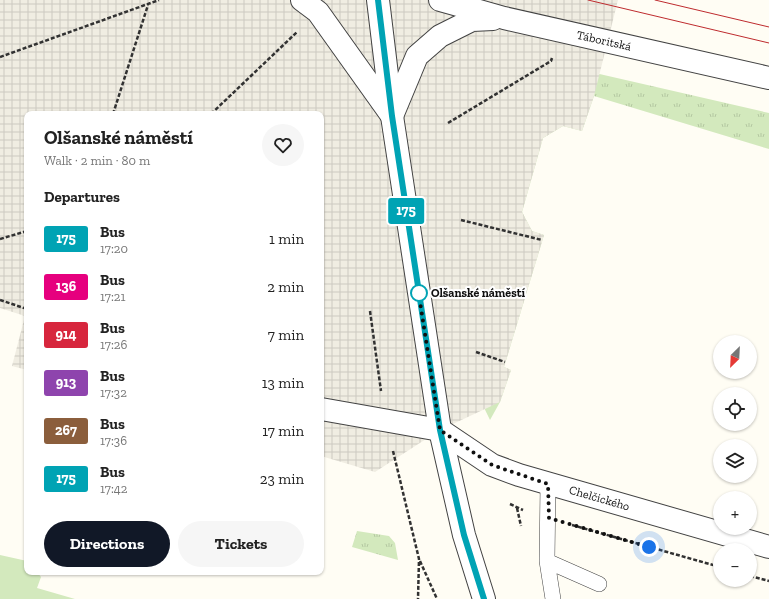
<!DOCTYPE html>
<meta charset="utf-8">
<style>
body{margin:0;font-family:"Zilla Slab",serif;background:#f6f6f6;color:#222;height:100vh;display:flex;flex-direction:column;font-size:15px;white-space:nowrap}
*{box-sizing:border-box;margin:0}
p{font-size:13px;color:#767676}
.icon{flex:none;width:22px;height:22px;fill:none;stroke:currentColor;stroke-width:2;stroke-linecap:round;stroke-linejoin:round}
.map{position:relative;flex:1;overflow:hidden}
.drawer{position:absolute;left:24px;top:111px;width:300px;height:464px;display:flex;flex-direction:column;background:#fff;border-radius:8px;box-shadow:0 1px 3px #0004}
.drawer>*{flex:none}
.badge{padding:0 8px;border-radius:3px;font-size:14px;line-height:26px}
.needle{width:26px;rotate:204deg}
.tools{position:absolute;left:713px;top:335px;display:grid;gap:8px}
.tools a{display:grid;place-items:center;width:44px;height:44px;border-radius:50%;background:#fff;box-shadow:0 1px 3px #0004;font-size:20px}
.you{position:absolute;width:20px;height:20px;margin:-10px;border:3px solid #fff;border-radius:50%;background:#1a73e8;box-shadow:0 0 0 6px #1a73e833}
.map>.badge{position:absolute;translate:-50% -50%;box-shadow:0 0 0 2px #fff}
h2{padding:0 20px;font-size:15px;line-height:36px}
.round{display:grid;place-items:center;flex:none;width:42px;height:42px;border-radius:21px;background:#f6f6f6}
.headline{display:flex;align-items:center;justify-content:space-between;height:68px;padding:0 20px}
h1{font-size:19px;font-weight:700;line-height:30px}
.primary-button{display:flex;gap:8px;margin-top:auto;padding:8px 20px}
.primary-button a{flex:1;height:46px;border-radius:24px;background:#111827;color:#fff;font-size:16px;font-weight:700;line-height:46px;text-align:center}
.primary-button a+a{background:#f6f6f6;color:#222}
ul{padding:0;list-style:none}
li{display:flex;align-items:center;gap:12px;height:48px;padding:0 20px}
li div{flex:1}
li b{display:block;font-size:15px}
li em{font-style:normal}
li .badge{min-width:44px;font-weight:700;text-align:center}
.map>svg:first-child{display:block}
.grass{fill:url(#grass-tufts)}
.garden{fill:#d3e9bd}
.plaza{fill:url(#plaza-grid)}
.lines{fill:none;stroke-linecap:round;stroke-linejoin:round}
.service-casing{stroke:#434343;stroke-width:16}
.minor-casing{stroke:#434343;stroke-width:24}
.tertiary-casing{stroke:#434343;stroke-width:24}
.path{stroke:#323232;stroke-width:2.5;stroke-dasharray:4 2;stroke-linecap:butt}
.service{stroke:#fff;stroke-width:15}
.minor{stroke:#fff;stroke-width:22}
.tertiary{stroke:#fff;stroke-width:22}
.tram{stroke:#be2b2e;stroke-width:1}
.line-casing{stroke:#fff;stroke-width:9}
.line{stroke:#00a3b4;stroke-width:6}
.walk{stroke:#101010;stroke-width:4;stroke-dasharray:0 7.2}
.stop-dot{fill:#fff;stroke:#00a3b4;stroke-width:2}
.labels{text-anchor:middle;stroke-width:4;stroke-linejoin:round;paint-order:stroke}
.street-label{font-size:12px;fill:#101010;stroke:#fff}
.stop-label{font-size:12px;font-weight:bold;fill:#101010;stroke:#fff;text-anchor:start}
</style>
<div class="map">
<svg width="769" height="599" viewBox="0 0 769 599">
<defs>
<pattern id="grass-tufts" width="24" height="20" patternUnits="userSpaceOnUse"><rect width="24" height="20" fill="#d3e9bd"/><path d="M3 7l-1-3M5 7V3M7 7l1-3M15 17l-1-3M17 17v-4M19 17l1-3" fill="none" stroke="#b4c7a1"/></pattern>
<pattern id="plaza-grid" width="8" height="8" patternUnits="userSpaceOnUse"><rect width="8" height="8" fill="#f0ede2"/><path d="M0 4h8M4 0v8" fill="none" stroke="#cdcac1"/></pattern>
</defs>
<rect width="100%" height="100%" fill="#fffdf4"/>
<path class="grass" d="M 495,50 L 769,113 L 769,149 L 594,96 L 582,131 L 563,126 L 543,138 L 522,212 L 532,231 L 544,235 L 504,367 L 511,370 L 500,402 L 490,420 L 472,383 Z
M 357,531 L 389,536 L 395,543 L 398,560 L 352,547 Z"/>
<path class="garden" d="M 0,555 L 27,561 L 27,572 L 37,572 L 41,577 L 37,588 L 75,599 L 0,599 Z"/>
<path class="plaza" d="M 0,0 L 618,0 L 594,96 L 582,131 L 563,126 L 543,138 L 522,212 L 532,231 L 544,235 L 504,367 L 511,370 L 500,402 L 440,430 L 375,472 L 321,456 L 321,114 L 27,114 L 27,370 L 12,366 L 25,316 L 0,308 Z"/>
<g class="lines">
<g class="service-casing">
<path id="service" d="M 548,484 L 547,561 L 553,599
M 547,561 L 599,584"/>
</g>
<g class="minor-casing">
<g id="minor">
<path id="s1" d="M 321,409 L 440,430 L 492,465 L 519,475 L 769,547"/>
</g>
</g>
<g class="tertiary-casing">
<g id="tertiary">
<path d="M 302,0 L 318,12 L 390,113"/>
<path d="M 378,0 L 392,116 L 440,430 L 464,535 L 484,599"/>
<path id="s2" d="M 440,0 L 504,18 L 769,78"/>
<path d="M 392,116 L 417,56 L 440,36 L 472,20 L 493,19"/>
</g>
</g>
<path class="path" d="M 0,57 L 159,0
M 113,114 L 148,5
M 211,114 L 297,32
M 448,123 L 551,61 L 552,58
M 461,220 L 542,240
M 0,239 L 27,231
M 0,300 L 27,309
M 370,311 L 381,391
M 476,352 L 505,362
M 393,451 L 419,559 L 418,599
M 510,504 L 523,510
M 517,508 L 521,526
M 572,525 L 720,567
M 420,561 L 437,599
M 750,576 L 769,581"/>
<use href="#service" class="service"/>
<use href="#minor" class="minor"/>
<use href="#tertiary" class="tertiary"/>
<path class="tram" d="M 588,0 L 769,43
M 655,0 L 769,27"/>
</g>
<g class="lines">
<g class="line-casing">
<path id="line" d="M 378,0 L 392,116 L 440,430 L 464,535 L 484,599"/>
</g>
<use href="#line" class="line"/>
<path class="walk" d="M 419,293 L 418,289 L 440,430 L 492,465 L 548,484 L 549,518 L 649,547"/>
</g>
<circle class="stop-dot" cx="419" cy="293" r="8"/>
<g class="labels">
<g class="street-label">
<text dy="4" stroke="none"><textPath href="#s2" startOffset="169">Táboritská</textPath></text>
<text dy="4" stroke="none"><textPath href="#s1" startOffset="296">Chelčického</textPath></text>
</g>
<g class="stop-label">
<text x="431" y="297">Olšanské náměstí</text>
</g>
</g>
</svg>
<div class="tools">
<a><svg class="needle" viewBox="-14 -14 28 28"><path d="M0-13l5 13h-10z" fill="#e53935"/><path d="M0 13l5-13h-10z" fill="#767676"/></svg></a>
<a><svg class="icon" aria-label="locate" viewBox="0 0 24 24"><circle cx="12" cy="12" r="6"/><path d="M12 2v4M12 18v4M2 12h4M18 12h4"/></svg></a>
<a><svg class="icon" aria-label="layers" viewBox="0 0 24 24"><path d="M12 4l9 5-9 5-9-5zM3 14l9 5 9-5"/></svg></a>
<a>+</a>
<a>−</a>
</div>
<div class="you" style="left:649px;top:547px"></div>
<b class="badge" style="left:406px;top:211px;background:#00a3b4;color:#fff">175</b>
<section class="drawer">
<div class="headline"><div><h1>Olšanské náměstí</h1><p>Walk · 2 min · 80 m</p></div><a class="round"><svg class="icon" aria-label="heart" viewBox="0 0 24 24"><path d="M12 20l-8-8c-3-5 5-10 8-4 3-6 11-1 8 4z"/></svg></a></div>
<h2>Departures</h2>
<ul>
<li><span class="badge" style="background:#00a3b4;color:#fff">175</span><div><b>Bus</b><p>17:20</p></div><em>1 min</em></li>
<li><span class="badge" style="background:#e6007e;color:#fff">136</span><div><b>Bus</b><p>17:21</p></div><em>2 min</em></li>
<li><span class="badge" style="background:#d7263d;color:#fff">914</span><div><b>Bus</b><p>17:26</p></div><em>7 min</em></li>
<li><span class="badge" style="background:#8e44ad;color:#fff">913</span><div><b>Bus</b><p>17:32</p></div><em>13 min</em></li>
<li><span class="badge" style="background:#8b5e3c;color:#fff">267</span><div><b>Bus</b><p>17:36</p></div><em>17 min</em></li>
<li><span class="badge" style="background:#00a3b4;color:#fff">175</span><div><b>Bus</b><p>17:42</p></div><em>23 min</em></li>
</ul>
<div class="primary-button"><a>Directions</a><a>Tickets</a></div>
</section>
</div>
